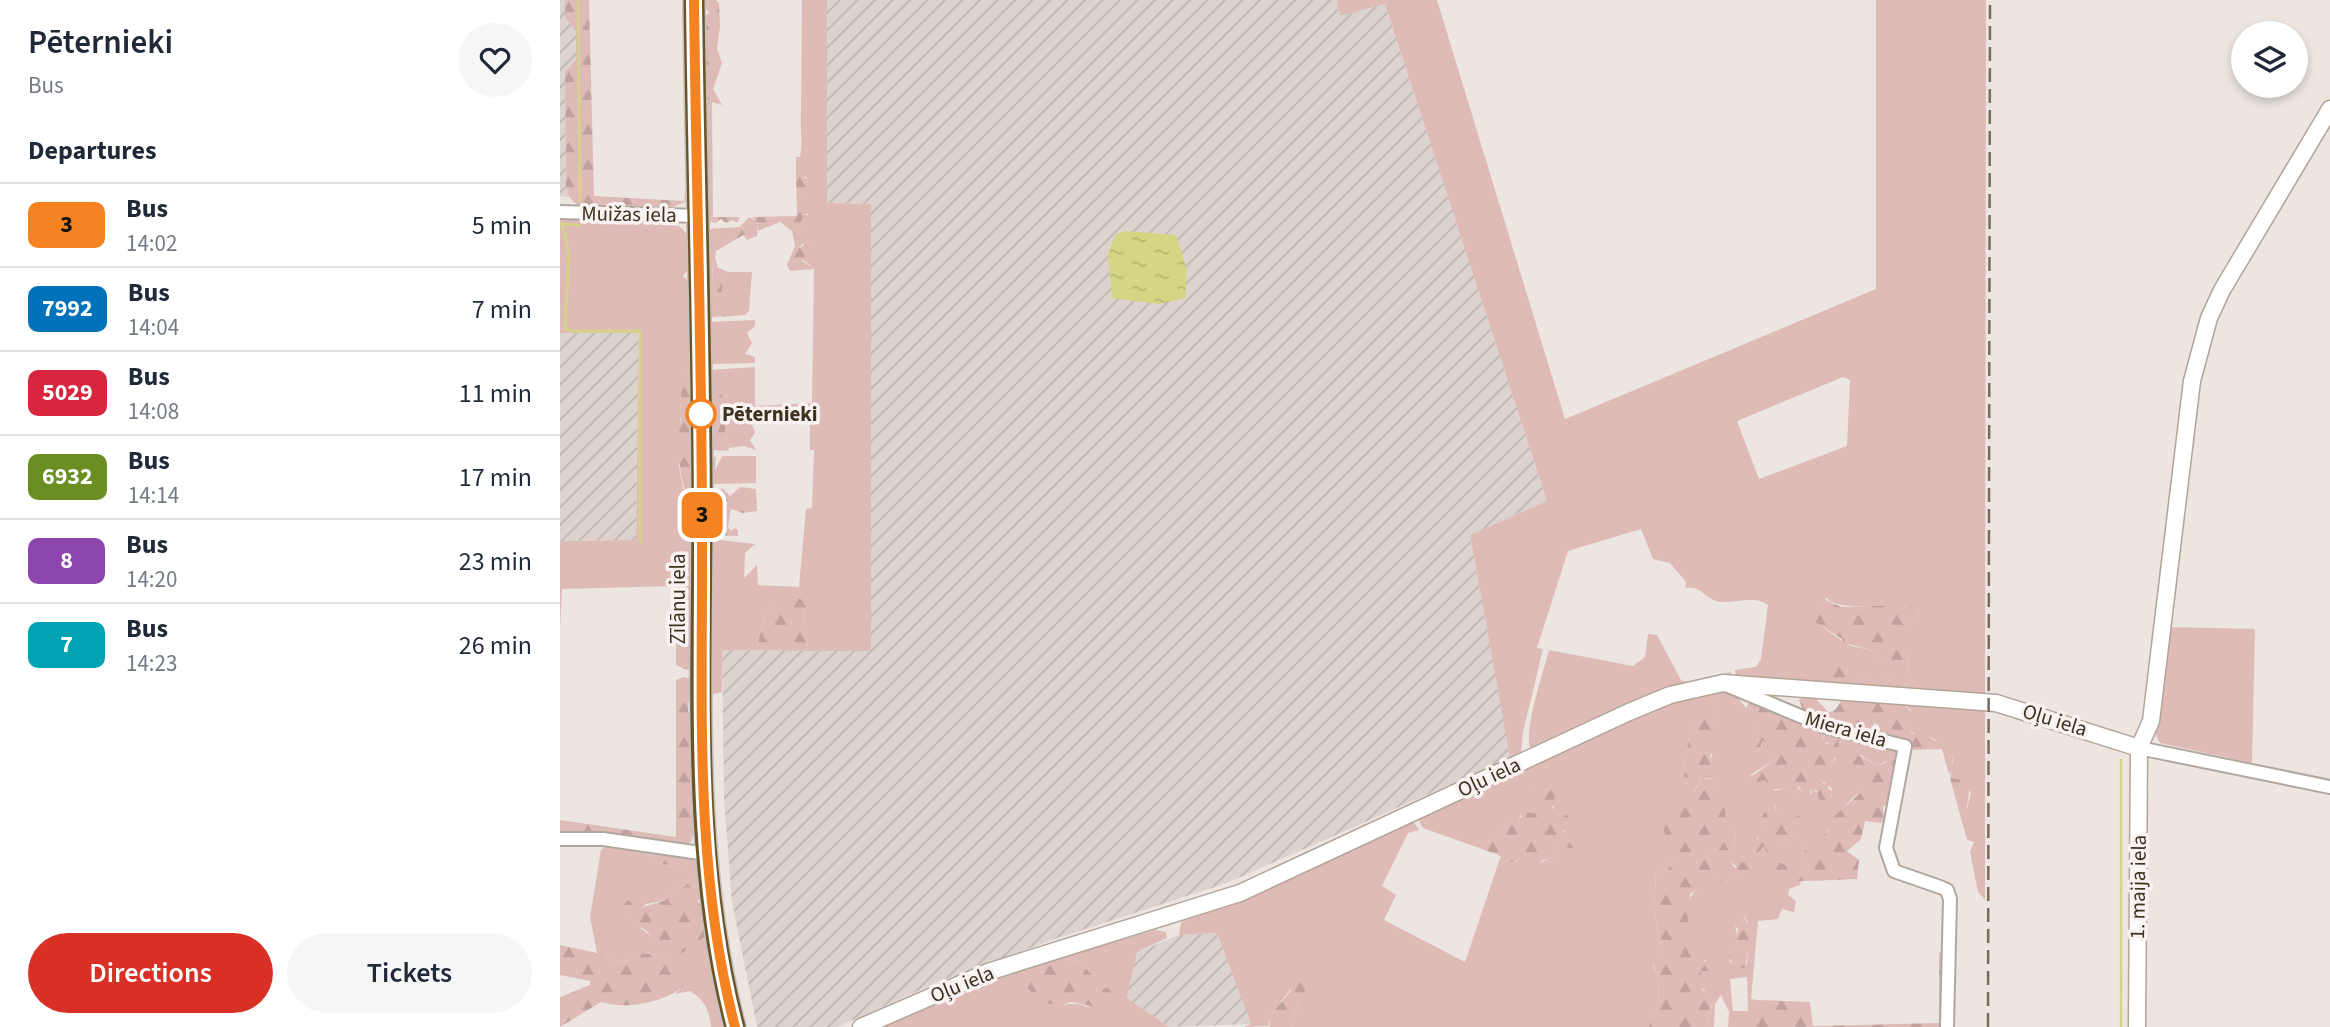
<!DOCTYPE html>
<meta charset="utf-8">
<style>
body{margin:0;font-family:"Source Sans 3",sans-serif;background:#f6f6f7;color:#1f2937;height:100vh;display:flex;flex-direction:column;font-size:26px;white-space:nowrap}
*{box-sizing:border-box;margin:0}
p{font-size:23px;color:#747a83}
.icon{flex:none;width:38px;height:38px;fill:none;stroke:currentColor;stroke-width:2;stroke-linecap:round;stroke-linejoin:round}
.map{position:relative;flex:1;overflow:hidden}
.panel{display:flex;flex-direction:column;background:#fff;width:560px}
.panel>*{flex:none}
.badge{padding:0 14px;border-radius:10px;font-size:24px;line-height:46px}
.fabs{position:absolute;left:1671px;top:21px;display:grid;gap:14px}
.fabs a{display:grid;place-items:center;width:77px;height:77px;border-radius:50%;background:#fff;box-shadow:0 4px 10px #0003;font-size:35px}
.map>.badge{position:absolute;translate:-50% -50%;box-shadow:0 0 0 4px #fff}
h2{padding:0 28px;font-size:26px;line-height:63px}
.round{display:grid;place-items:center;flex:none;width:74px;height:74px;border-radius:37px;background:#f6f6f7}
.summary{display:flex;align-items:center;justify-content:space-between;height:119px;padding:0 28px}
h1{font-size:33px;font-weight:600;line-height:52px}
.button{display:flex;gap:14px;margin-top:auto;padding:14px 28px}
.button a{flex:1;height:80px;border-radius:42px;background:#d93025;color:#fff;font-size:28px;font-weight:600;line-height:80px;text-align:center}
.button a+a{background:#f6f6f7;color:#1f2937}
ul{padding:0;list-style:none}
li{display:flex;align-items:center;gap:21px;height:84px;padding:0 28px;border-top:2px solid #e0e1e3}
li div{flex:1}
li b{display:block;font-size:26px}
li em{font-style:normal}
li .badge{min-width:77px;font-weight:700;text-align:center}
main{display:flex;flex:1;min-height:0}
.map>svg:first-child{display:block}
.industrial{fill:url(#industrial-furrows)}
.green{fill:#dfbbb7;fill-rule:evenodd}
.forest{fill:url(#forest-firs)}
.water{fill:url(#water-ripples)}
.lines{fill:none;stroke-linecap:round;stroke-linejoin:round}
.stream{stroke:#d5d583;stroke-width:2.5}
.street-casing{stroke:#b0a89e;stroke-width:16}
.secondary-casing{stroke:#b2a598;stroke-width:19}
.highway-casing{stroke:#c5c1bc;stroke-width:24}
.street{stroke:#fff;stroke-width:12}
.secondary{stroke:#fff;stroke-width:16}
.highway{stroke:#6c5429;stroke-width:21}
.rail{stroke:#796c59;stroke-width:2.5;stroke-dasharray:14 7;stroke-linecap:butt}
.line-casing{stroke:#fff;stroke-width:16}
.line{stroke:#f58220;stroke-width:10}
.stop-dot{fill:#fff;stroke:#f58220;stroke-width:3.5}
.labels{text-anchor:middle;stroke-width:7;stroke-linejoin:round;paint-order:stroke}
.street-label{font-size:21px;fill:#3d311f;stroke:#f8f3f0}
.stop-label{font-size:21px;font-weight:bold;fill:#3d311f;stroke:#f8f3f0;text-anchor:start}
</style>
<main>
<section class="panel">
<div class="summary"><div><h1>Pēternieki</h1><p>Bus</p></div><a class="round"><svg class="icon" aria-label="heart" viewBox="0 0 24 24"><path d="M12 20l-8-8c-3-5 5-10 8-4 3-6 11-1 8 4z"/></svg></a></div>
<h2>Departures</h2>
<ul>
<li><span class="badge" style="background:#f58220;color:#111">3</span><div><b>Bus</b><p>14:02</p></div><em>5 min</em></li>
<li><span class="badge" style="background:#0072bc;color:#fff">7992</span><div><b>Bus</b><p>14:04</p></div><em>7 min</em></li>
<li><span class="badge" style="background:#d7263d;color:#fff">5029</span><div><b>Bus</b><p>14:08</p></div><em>11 min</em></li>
<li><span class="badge" style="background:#6b8e23;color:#fff">6932</span><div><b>Bus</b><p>14:14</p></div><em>17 min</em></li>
<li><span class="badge" style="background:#8e44ad;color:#fff">8</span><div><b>Bus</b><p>14:20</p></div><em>23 min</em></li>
<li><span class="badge" style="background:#00a3b4;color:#fff">7</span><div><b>Bus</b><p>14:23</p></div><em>26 min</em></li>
</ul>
<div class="button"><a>Directions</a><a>Tickets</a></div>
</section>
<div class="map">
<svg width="1770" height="1027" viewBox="0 0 1770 1027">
<defs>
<pattern id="industrial-furrows" width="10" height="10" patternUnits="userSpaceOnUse" patternTransform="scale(1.75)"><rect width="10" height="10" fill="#dcd3ce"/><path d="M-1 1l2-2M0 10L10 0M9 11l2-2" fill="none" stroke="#beb6b0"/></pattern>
<pattern id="forest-firs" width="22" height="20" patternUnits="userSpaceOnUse" patternTransform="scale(1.75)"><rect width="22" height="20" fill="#dfbbb7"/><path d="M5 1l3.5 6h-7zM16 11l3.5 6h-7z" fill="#c0a19d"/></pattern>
<pattern id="water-ripples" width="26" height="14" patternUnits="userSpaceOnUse" patternTransform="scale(1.75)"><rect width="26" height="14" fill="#d5d583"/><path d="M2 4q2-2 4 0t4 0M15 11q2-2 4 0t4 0" fill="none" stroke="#b8b771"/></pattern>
</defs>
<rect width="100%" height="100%" fill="#ece5e0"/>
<path class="industrial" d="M 0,0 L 5,0 L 5,17 L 16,32 L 16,59 L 5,72 L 6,186 L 9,197 L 0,196 Z
M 267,0 L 777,0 L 780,16 L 825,4 L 987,501 L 910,535 L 950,758 L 667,883 L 492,940 L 380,981 L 277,1027 L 197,1027 L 172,902 L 164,799 L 162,650 L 310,651 L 310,204 L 267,203 Z
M 0,333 L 79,333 L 76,540 L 0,541 Z
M 657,933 L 691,1024 L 609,1027 L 567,998 L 577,952 L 619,935 Z"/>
<path class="green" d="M 242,0 L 267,0 L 267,203 L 311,204 L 311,651 L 248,651 L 243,610 L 223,597 L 206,611 L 196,650 L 162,650 L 162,692 L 149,695 L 151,539 L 195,544 L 185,553 L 184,578 L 197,565 L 198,585 L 239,587 L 246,509 L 252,508 L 254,450 L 250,450 L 250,415 L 221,408 L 208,414 L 195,414 L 192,424 L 195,433 L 190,440 L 196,450 L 184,446 L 169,448 L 165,433 L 167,405 L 161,394 L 153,418 L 160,431 L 152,438 L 149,370 L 195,367 L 195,406 L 252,403 L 254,269 L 242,259 L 252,250 L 251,243 L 247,241 L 247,231 L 240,248 L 235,246 L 232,231 L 243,215 L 248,215 L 243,195 L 247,177 L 236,176 L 236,157 L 240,157 C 243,141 240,128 241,113 Z
M 777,0 L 877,0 L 1005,419 L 1316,289 L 1316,0 L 1426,0 L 1425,696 L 1345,689 L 1350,653 L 1350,626 L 1360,610 C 1338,602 1278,613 1267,598 L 1258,602 L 1255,622 L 1288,645 L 1314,651 L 1329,674 L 1324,689 L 1306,687 L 1303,674 L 1291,666 L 1282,667 L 1267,684 L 1176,678 L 1175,670 L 1196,667 L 1201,659 L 1208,605 C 1194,594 1171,605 1156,601 C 1143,597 1141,585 1125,588 L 1126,582 L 1110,563 L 1093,559 L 1081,529 L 1008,551 L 977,648 L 983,649 L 963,732 L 961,755 L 950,758 L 910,535 L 987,501 L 825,4 L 780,16 ZM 1283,377 L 1290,380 L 1287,446 L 1199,479 L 1177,421 Z
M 189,217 L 198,222 L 197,236 L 187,240 L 180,230 L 157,233 L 152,272 L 155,317 L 149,317 L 148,229 L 180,227 Z
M 0,219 L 114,224 C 134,231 128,250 130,267 L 123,276 L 131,283 L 132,367 L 129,372 L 126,369 L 123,379 L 119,448 L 122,452 L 119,466 L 123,489 L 135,491 L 119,516 L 133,534 L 134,620 L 122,624 L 116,642 L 115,586 L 2,589 L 0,629 L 0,541 L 76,540 L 79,333 L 0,333 Z
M 157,267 L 168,272 L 192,272 L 189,311 L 185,315 L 162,317 L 162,281 Z
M 195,320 L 195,326 L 187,333 L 192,343 L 185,354 L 195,357 L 195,363 L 151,364 L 147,322 Z
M 156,456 L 155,471 L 162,456 L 196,456 L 196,483 L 149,484 L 151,459 Z
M 1609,627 L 1695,629 L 1692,763 L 1600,743 L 1595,733 Z
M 1088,634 L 1097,635 L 1121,680 L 1126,682 L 1171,672 L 1169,678 L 1110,688 L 971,750 C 962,733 984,671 989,650 L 1073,666 L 1085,657 Z
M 1152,692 C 1129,712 1130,740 1123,768 L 1138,773 L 1149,767 L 1158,728 L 1159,692 L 1171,692 L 1182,697 L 1179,699 L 1186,708 L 1190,701 L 1201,705 L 1199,727 L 1194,733 L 1198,752 L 1203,740 L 1214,760 L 1186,778 L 1186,782 L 1205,779 L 1215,791 L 1225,788 L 1234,793 L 1237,786 L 1239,790 L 1252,794 L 1251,789 L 1268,799 L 1272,795 L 1272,789 L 1260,779 L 1265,768 L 1276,759 L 1275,743 L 1262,742 L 1266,733 L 1321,743 L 1328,760 L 1317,766 L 1301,755 L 1293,755 L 1294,772 L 1304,780 L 1302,791 C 1283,803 1275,822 1260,840 L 1248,843 L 1240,865 L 1235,865 L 1216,881 L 1232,878 L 1241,880 L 1240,885 L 1229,889 L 1228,895 L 1236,901 L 1234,912 L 1222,909 L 1218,919 L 1198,921 L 1191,999 L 1197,1000 L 1194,1005 L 1194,1027 L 1168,1027 L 1169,1012 L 1161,995 L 1155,1004 L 1154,1027 L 1145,1027 L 1153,1002 L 1140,985 L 1141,970 L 1149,961 L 1143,960 C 1140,941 1127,937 1126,922 C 1123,893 1146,876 1172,874 C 1179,874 1186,877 1193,878 L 1161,855 L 1147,851 L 1173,850 L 1176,832 L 1164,822 C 1168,809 1160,786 1151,778 L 1142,778 L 1133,792 L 1118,796 C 1108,821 1104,835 1113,860 L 1108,870 L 1096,873 L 1094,909 L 1101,946 L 1093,965 L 1099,980 L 1098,1003 L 1091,1012 L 1089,1027 L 731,1027 L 739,998 L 746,990 L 746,983 L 730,990 L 712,1013 L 708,1014 L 706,1017 L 710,1026 L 684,1027 L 691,1024 L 657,933 L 619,935 L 621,922 L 690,896 L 853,821 L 859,830 L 848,833 L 822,886 L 836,895 L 824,920 L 905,962 L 936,870 L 948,859 L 956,862 L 975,853 L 980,863 L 991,858 L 1005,841 L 1000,843 L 1000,833 L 1005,831 L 1003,814 L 994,811 L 994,806 L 975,791 L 975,813 L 960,816 L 959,821 L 948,823 L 933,839 L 922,842 L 922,849 L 863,828 L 858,819 C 954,774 1049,717 1152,692 ZM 1215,804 L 1216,811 L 1225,809 L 1240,825 L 1229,846 L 1218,839 L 1214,847 L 1204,846 L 1198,854 L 1194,852 L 1203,817 ZM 1184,916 L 1189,924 L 1187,964 L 1178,966 L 1170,962 L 1169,956 L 1178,944 L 1175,922 ZM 1187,977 L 1188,1011 L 1173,1011 L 1170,979 Z
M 1342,702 L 1425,708 L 1425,900 L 1418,892 L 1410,852 L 1414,842 L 1407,840 L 1405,833 L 1408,832 C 1406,819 1407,805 1411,793 L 1403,779 L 1390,778 L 1394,755 L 1373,738 L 1350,732 L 1351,710 Z
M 50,843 L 85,847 L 98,863 L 122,868 L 130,878 L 126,886 L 112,889 L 106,900 L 86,904 L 69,919 L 106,948 L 149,937 L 167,1027 L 151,1027 C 149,1010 145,1000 130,991 L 115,994 L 123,987 L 105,956 L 81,953 L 69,960 L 53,962 L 37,953 L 30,917 L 41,850 Z
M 595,930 L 606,932 L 607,938 L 577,952 L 567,998 L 609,1027 L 323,1027 L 456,971 C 468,985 480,1007 501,1005 C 514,1004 515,1003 529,1007 L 538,989 L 521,964 L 504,957 Z"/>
<path class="forest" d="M 5,0 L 29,0 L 34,196 L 124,201 L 127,179 L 128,195 L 125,202 L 104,210 L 19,207 L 9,197 L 6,186 L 5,72 L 16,59 L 16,32 L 5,17 Z
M 141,0 L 156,0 L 159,3 L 160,26 L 157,48 L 162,63 L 153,89 L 162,105 L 152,102 L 153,217 L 180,217 L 177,223 L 173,220 L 166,223 L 161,219 L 155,223 L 146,221 L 144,17 L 149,13 Z
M 241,175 L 248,180 L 247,191 L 243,195 L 251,203 L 252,213 L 243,215 L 241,223 L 232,231 L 220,222 L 198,231 L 198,223 L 192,217 L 237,216 L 236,176 Z
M 166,229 L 183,230 L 185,234 L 156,251 L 155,258 L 162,281 L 162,316 L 155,317 L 152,296 L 153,251 L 150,240 L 153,235 Z
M 247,231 L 247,241 L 251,242 L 254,254 L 246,255 L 242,261 L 254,269 L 230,271 L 227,265 L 235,246 L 240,248 L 244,245 L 238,241 L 238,237 Z
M 122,369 L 126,369 L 132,377 L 132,493 L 127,493 C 119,485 116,429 122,418 L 117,413 L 121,408 Z
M 160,394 C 172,404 165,421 165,433 C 166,439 169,444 169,451 L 152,450 L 152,438 L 159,430 L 153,418 Z
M 180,487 L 196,489 L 197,511 L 183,513 L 171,509 L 168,527 L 171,531 L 174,528 L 178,530 L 178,536 L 156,535 L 156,494 L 162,488 L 170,496 Z
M 223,596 L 245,600 L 247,606 L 243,610 L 248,651 L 196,650 L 206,611 Z
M 1262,598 L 1281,607 L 1348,605 L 1360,610 L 1350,626 L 1350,653 L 1345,689 L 1324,689 L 1329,674 L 1321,672 L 1323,666 L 1314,651 L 1289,644 L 1285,650 L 1282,639 L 1255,622 L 1250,624 L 1252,610 Z
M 127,616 L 131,616 L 131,669 L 127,670 L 116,665 L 116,642 Z
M 1284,665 L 1302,667 L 1306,687 L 1267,684 L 1275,668 Z
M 124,677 L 130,679 L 135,686 L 135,697 L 128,702 L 128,711 L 135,721 L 135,826 L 131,842 L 124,845 L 0,832 L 0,820 L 116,837 L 116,680 Z
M 1152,692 L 1159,692 L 1158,747 L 1150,755 L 1151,761 L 1146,774 L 1138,773 L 1125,778 L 1123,768 L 1136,703 Z
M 1243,696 L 1256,699 L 1269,713 L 1276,709 L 1283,698 L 1342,702 L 1352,713 L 1350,732 L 1352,734 L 1361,731 L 1375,741 L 1386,743 L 1394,755 L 1392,762 L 1395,766 L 1389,774 L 1382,749 L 1348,750 L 1347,746 L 1317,735 L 1319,725 L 1315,723 L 1307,733 L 1286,729 L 1244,713 L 1239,700 Z
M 1201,705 L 1266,733 L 1263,737 L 1266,744 L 1279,739 L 1278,754 L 1260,779 L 1264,784 L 1268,783 L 1268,788 L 1273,792 L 1266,804 L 1260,804 L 1257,791 L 1251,789 L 1250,794 L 1255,797 L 1249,800 L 1238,786 L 1234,793 L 1225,788 L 1209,790 L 1205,780 L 1197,782 L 1193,791 L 1186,792 L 1183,788 L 1186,777 L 1194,775 L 1214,760 L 1205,753 L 1207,746 L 1203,740 L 1198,752 L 1190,749 L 1194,733 L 1199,727 L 1196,718 Z
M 1319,745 L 1339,750 L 1330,801 L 1323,807 L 1324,819 L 1321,823 L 1305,821 L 1301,839 L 1287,851 L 1299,860 L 1297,879 C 1269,880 1238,882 1214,881 C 1208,881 1205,875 1202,870 L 1204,866 L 1214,861 L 1224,864 L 1230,859 L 1240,865 L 1250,835 L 1255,834 L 1255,841 L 1268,831 L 1267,823 L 1301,792 L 1303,780 L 1295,775 L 1287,758 L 1297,754 L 1317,766 L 1327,762 Z
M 1142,778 L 1153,779 L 1156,785 L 1162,784 C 1161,795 1168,811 1164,822 L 1172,822 L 1176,832 L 1173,850 L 1147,851 L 1166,855 L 1175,868 L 1180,862 L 1195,865 L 1198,874 L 1193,879 L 1173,874 L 1164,877 L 1160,884 L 1155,877 L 1130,894 C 1129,930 1120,920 1145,950 L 1144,961 L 1155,959 L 1153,971 L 1141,971 L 1142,990 L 1146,993 L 1154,990 L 1155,994 L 1145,1027 L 1089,1027 L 1091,1009 L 1098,1003 L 1099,980 L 1093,963 L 1101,946 L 1094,909 L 1096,873 L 1108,870 L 1113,860 L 1102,849 L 1106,840 L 1104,829 L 1118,791 L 1126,788 L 1134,792 Z
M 1390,778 L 1403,779 L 1410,785 L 1407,807 L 1412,817 L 1407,823 L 1410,826 L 1408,833 L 1405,833 Z
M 988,782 C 995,786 997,801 992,808 L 1008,816 L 1008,828 L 1000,833 L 1000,842 L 1012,836 L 1015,838 L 1013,848 L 1000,847 L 991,858 L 981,861 L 978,867 L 973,862 L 974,854 L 965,860 L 951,862 L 948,859 L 936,870 L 941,856 L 922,849 L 921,842 L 933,839 L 948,823 L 959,821 L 963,812 L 975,813 L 973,800 L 976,788 Z
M 1212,799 L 1216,811 L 1228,806 L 1233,817 L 1240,816 L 1243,823 L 1229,846 L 1224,846 L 1218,839 L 1215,851 L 1207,853 L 1204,846 L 1196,856 L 1193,845 L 1199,838 L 1196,833 L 1201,827 L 1198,824 L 1204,813 L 1210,810 Z
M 85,847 L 138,856 L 141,898 L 137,901 L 144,908 L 149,937 L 143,938 L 139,945 L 129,943 L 125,951 L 116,956 L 106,948 L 97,948 C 93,936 86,926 72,926 L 69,919 L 62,915 L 62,907 L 67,901 L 77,900 L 83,907 L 106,900 L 112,889 L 126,886 L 130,878 L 124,875 L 122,868 L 98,863 Z
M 1182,914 L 1187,923 L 1192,922 L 1185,969 L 1174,965 L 1168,956 L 1178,944 L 1176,937 L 1178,930 L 1172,918 Z
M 0,945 L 37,953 L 53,962 L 69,960 L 81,953 L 105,956 L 112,962 L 117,975 L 122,977 L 123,987 C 102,1003 66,1010 41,1002 L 0,1027 L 0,997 L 30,985 L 30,981 L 0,975 Z
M 1379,952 L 1385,955 L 1382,1027 L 1194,1027 L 1194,1005 L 1197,1000 L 1250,1002 L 1253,1026 L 1379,1023 Z
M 504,957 L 521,964 L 534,977 L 538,989 L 548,988 L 553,993 L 554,1001 L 550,1010 L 511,1002 L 499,1006 L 482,1002 L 456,977 L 456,971 Z
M 740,980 L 746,982 L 746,990 L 739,998 L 731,1027 L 710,1027 L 710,1022 L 705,1019 L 708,1013 L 712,1013 Z"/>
<path class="water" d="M 566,231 L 616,235 L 627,270 L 625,298 L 599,304 L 552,298 L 548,254 L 556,234 Z"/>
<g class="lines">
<path class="stream" d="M 18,0 L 20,201
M 0,224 L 19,225
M 2,224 L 9,255 L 5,328 L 11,331 L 80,331 L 80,542
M 1561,1027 L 1561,760"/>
<g class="street-casing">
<path id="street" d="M 0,212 L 138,216
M 1166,685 L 1269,728 L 1345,746 L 1326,848 L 1334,871 L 1380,887 L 1387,890 L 1390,899 L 1387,1027
M 1579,748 L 1770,787
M 0,839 L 43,839 L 147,854"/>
</g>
<g class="secondary-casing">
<path id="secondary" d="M 301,1027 L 428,972 L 680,893 L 1069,712 L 1110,695 L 1163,683 L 1436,703 L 1579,748
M 1577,1027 L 1579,748 L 1591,721 L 1632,381 L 1649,318 L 1662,290 L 1770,109"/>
</g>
<g class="highway-casing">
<path id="highway" d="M 134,0 C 136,171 142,341 142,512 C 142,683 131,860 175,1027"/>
</g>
<use href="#street" class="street"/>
<use href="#secondary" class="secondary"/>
<use href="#highway" class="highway"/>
<path class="rail" d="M 1428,1027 L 1430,0"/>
</g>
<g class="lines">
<g class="line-casing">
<path id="line" d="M 134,0 C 136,178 142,355 142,533 C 143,698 133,866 175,1027"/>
</g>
<use href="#line" class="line"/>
</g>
<circle class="stop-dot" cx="141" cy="414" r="14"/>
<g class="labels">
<g class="street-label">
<text transform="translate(69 214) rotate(1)" y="7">Muižas iela</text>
<text transform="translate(118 599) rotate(-90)" y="7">Zīlānu iela</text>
<text transform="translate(1495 720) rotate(17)" y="7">Oļu iela</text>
<text transform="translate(1286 729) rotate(16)" y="7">Miera iela</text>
<text transform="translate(929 777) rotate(-25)" y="7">Oļu iela</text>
<text transform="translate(1578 887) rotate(-89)" y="7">1. maija iela</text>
<text transform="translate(402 984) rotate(-22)" y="7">Oļu iela</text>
</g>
<g class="stop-label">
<text x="162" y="421">Pēternieki</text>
</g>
</g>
</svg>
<div class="fabs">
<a><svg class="icon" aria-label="layers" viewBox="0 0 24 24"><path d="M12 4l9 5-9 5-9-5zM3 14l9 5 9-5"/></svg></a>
</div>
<b class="badge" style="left:142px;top:515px;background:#f58220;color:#111">3</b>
</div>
</main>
